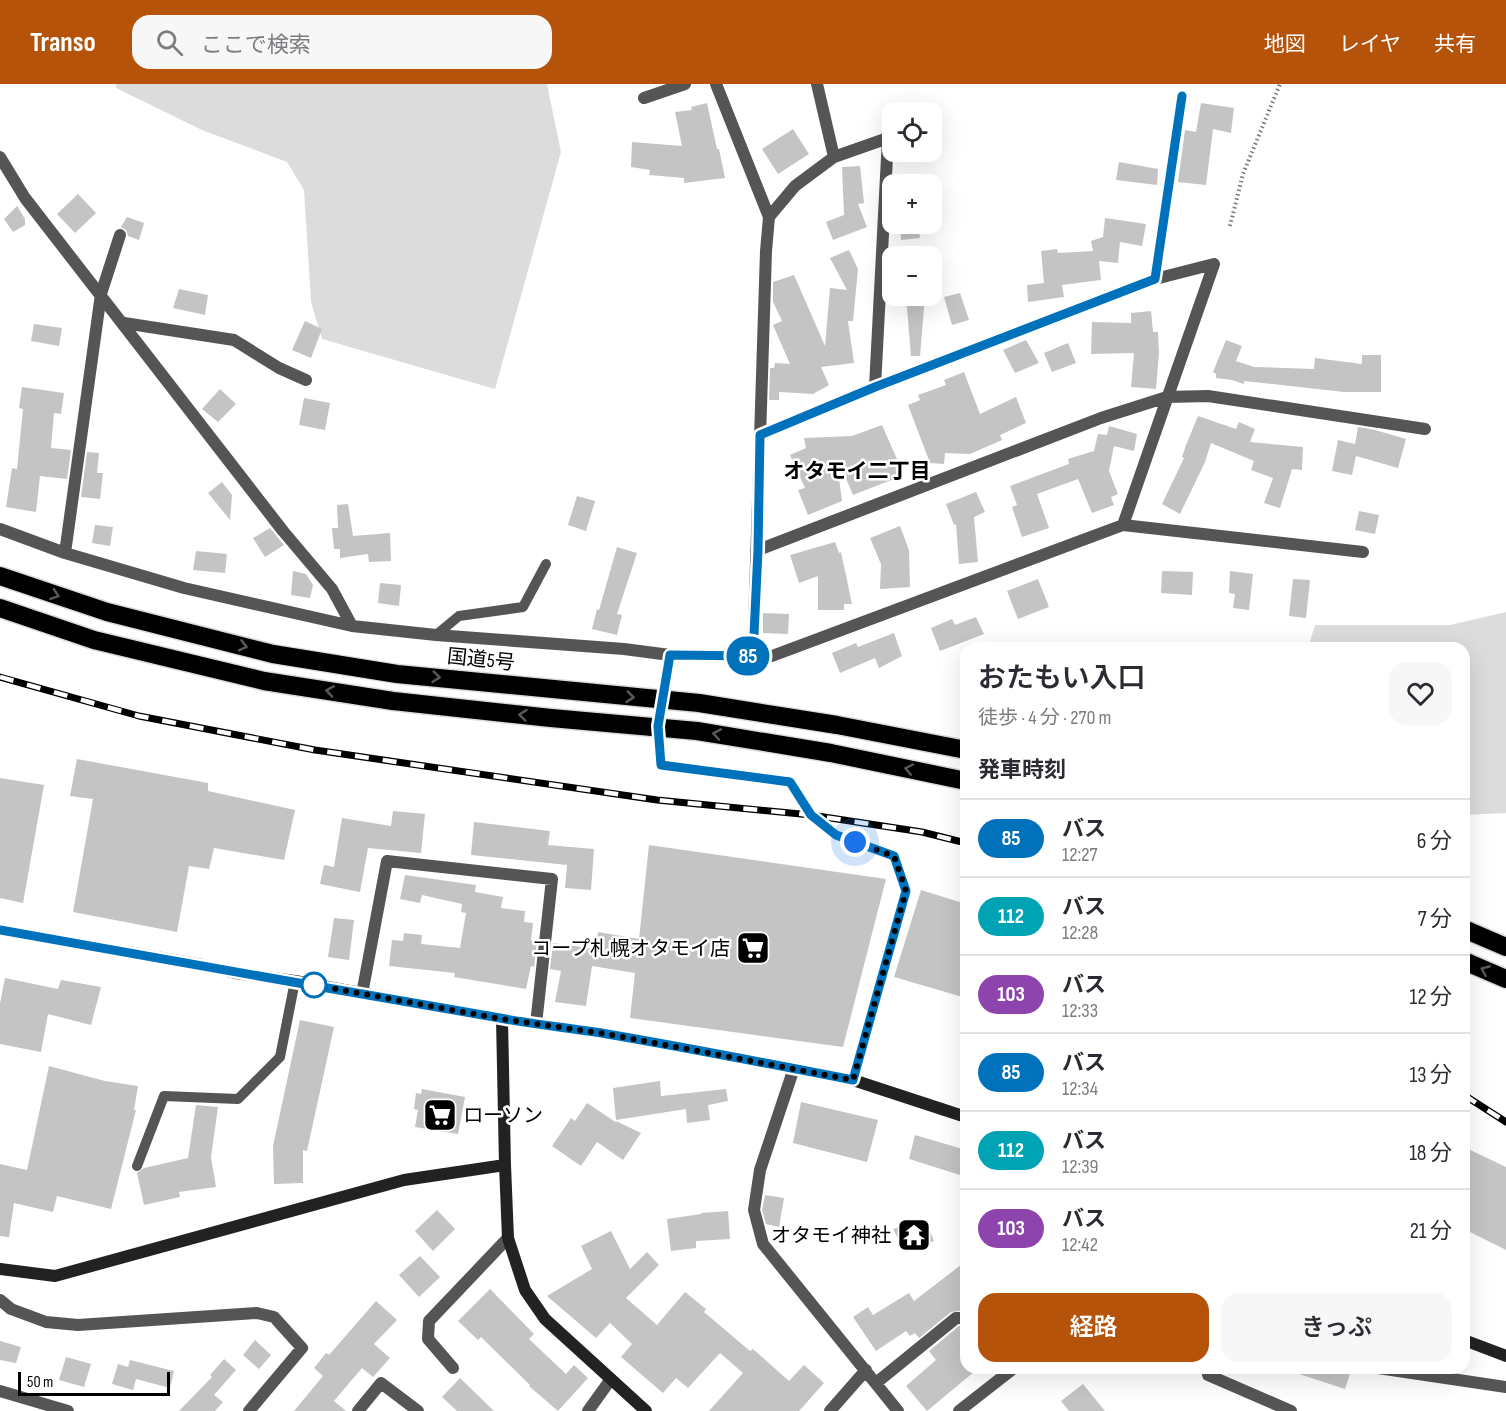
<!DOCTYPE html>
<html lang="ja">
<meta charset="utf-8">
<style>
body{margin:0;font-family:"Sofia Sans Condensed","Noto Sans JP",sans-serif;background:#f7f7f7;color:#2b2b33;height:100vh;display:flex;flex-direction:column;font-size:22px;white-space:nowrap}
*{box-sizing:border-box;margin:0}
p{font-size:20px;color:#7c7c81}
.icon{flex:none;width:33px;height:33px;fill:none;stroke:currentColor;stroke-width:2;stroke-linecap:round;stroke-linejoin:round}
.map{position:relative;flex:1;overflow:hidden}
.side{position:absolute;left:960px;top:558px;width:510px;height:732px;display:flex;flex-direction:column;background:#fff;border-radius:18px;box-shadow:0 6px 24px #0002}
.side>*{flex:none}
.badge{padding:0 12px;border-radius:20px;font-size:21px;line-height:39px}
.controls{position:absolute;left:882px;top:18px;display:grid;gap:12px}
.controls a{display:grid;place-items:center;width:60px;height:60px;border-radius:12px;background:#fff;box-shadow:0 6px 24px #0002;font-size:30px}
.scale{position:absolute;left:18px;bottom:15px;width:152px;box-sizing:border-box;padding-left:6px;border:3px solid #000;border-top:0;font-size:16px;line-height:21px;white-space:nowrap;color:#000;-webkit-text-stroke:4px #fff;paint-order:stroke}
.you{position:absolute;width:30px;height:30px;margin:-15px;border:4px solid #fff;border-radius:50%;background:#1a73e8;box-shadow:0 0 0 9px #1a73e833}
.map>.badge{position:absolute;translate:-50% -50%;box-shadow:0 0 0 3px #fff}
h2{padding:0 18px;font-size:22px;line-height:54px}
.round{display:grid;place-items:center;flex:none;width:63px;height:63px;border-radius:18px;background:#f7f7f7}
.summary{display:flex;align-items:center;justify-content:space-between;height:102px;padding:0 18px}
h1{font-size:28px;font-weight:600;line-height:45px}
.primary-button{display:flex;gap:12px;margin-top:auto;padding:12px 18px}
.primary-button a{flex:1;height:69px;border-radius:18px;background:#b45309;color:#fff;font-size:24px;font-weight:600;line-height:69px;text-align:center}
.primary-button a+a{background:#f7f7f7;color:#2b2b33}
ul{padding:0;list-style:none}
li{display:flex;align-items:center;gap:18px;height:78px;padding:0 18px;border-top:2px solid #e1e1e2}
li div{flex:1}
li b{display:block;font-size:22px}
li em{font-style:normal}
li .badge{min-width:66px;font-weight:700;text-align:center}
header{display:flex;align-items:center;gap:36px;box-sizing:border-box;height:84px;padding:0 30px;background:#b45309;color:#fff}
header strong{font-size:28px}
nav{display:flex;gap:33px;margin-inline-start:auto;font-size:21px}
.search{width:420px;height:54px;background:#f7f7f7;display:flex;align-items:center;gap:15px;box-sizing:border-box;padding:0 21px;border-radius:18px;color:#7c7c81;font-size:22px}
.map>svg:first-child{display:block}
.green{fill:#dcdcdc}
.building{fill:#c4c4c4}
.lines{fill:none;stroke-linecap:round;stroke-linejoin:round}
.highway-casing{stroke:#dbdbdb;stroke-width:21}
.path{stroke:#777;stroke-width:4;stroke-dasharray:1.5 3;stroke-linecap:butt}
.lane{stroke:#555;stroke-width:10}
.street{stroke:#555;stroke-width:12}
.secondary{stroke:#222;stroke-width:12}
.highway{stroke:#000;stroke-width:18}
.rail-casing{stroke:#000;stroke-width:7}
.rail{stroke:#fff;stroke-width:4.5;stroke-dasharray:14;stroke-linecap:butt}
.oneway{stroke:#595959}
.line-casing{stroke:#fff;stroke-width:14}
.line{stroke:#0072bc;stroke-width:9}
.walk{stroke:#000;stroke-width:6;stroke-dasharray:0 10.8}
.stop-dot{fill:#fff;stroke:#0072bc;stroke-width:3}
.labels{text-anchor:middle;stroke-width:5;stroke-linejoin:round;paint-order:stroke}
.street-label{font-size:20px;fill:#000;stroke:#fff}
.poi-label{font-size:20px;fill:#000;stroke:#fff;text-anchor:end}
.neighbourhood-label{font-size:21px;font-weight:bold;fill:#000;stroke:#fff}
</style>
<header>
<strong>Transo</strong>
<div class="search"><svg class="icon" aria-label="search" viewBox="0 0 24 24"><circle cx="10" cy="10" r="6"/><path d="M15 15l6 6"/></svg>ここで検索</div>
<nav><a>地図</a><a>レイヤ</a><a>共有</a></nav>
</header>
<div class="map">
<svg width="1506" height="1327" viewBox="0 0 1506 1327">
<rect width="100%" height="100%" fill="#fff"/>
<path class="green" d="M 116,0 L 547,0 L 561,68 L 495,305 L 322,255 L 311,218 L 304,106 L 287,78 L 202,46 L 116,4 Z
M 1506,528 L 1506,729 L 1464,731 L 1464,564 L 1308,564 L 1315,541 L 1450,541 Z"/>
<path class="building" d="M 707,19 L 717,65 L 719,65 L 725,94 L 684,99 L 684,94 L 649,91 L 650,86 L 631,83 L 632,58 L 682,62 L 675,28 L 692,26 L 691,23 Z
M 1201,19 L 1234,24 L 1231,49 L 1213,45 L 1206,101 L 1178,98 L 1185,46 L 1196,48 Z
M 793,45 L 809,70 L 778,90 L 762,65 Z
M 1119,78 L 1158,85 L 1157,101 L 1116,96 Z
M 860,82 L 864,119 L 858,120 L 867,143 L 833,156 L 826,138 L 844,131 L 842,83 Z
M 78,110 L 96,129 L 75,149 L 57,130 Z
M 17,122 L 25,135 L 25,141 L 13,148 L 4,135 Z
M 127,133 L 144,139 L 139,156 L 128,152 L 126,146 L 121,143 Z
M 1105,134 L 1146,140 L 1142,162 L 1120,158 L 1118,179 L 1099,177 L 1101,196 L 1062,201 L 1064,213 L 1028,218 L 1027,201 L 1044,199 L 1041,167 L 1057,165 L 1058,169 L 1093,167 L 1091,157 L 1103,153 Z
M 900,140 L 918,140 L 920,154 L 901,156 Z
M 849,166 L 858,185 L 853,237 L 848,237 L 854,279 L 821,283 L 829,301 L 813,310 L 779,308 L 779,316 L 769,316 L 770,284 L 774,284 L 775,279 L 790,280 L 773,241 L 782,237 L 773,218 L 773,198 L 794,191 L 825,262 L 830,204 L 847,206 L 830,174 Z
M 179,205 L 208,211 L 205,231 L 173,224 Z
M 960,209 L 969,236 L 952,241 L 944,213 Z
M 906,212 L 925,212 L 920,272 L 911,272 Z
M 1151,227 L 1153,248 L 1158,248 L 1159,269 L 1156,305 L 1131,303 L 1134,269 L 1091,270 L 1092,238 L 1131,239 L 1131,229 Z
M 305,237 L 322,245 L 311,274 L 292,266 Z
M 34,240 L 62,244 L 59,262 L 31,257 Z
M 1026,256 L 1039,279 L 1015,289 L 1003,266 Z
M 1226,256 L 1242,262 L 1236,277 L 1254,283 L 1314,285 L 1315,274 L 1362,280 L 1362,271 L 1381,271 L 1381,308 L 1344,308 L 1244,297 L 1244,300 L 1232,296 L 1216,294 L 1216,290 L 1213,288 Z
M 1068,259 L 1076,279 L 1052,288 L 1044,269 Z
M 964,288 L 980,330 L 1016,313 L 1026,339 L 1000,351 L 1002,356 L 970,370 L 945,369 L 944,380 L 930,379 L 908,321 L 920,316 L 918,311 L 946,301 L 944,296 Z
M 22,303 L 64,309 L 61,330 L 54,329 L 51,364 L 71,366 L 67,395 L 40,392 L 36,428 L 6,423 L 12,384 L 17,385 L 23,325 L 19,324 Z
M 220,305 L 236,320 L 218,338 L 202,325 Z
M 304,314 L 330,319 L 325,346 L 299,341 Z
M 1198,332 L 1236,345 L 1239,338 L 1255,345 L 1250,358 L 1303,363 L 1302,386 L 1292,385 L 1280,424 L 1264,419 L 1273,394 L 1251,386 L 1254,377 L 1211,359 L 1205,378 L 1180,430 L 1162,420 L 1184,374 L 1182,373 L 1186,361 Z
M 882,341 L 904,391 L 853,411 L 839,378 L 837,379 L 842,417 L 808,431 L 798,406 L 805,404 L 790,371 L 806,364 L 804,354 L 852,352 Z
M 1109,342 L 1137,350 L 1134,367 L 1114,362 L 1109,387 L 1118,410 L 1111,413 L 1114,421 L 1092,429 L 1078,395 L 1037,410 L 1049,444 L 1022,453 L 1012,423 L 1017,421 L 1010,402 L 1069,380 L 1068,375 L 1094,367 L 1098,350 L 1107,351 Z
M 1358,343 L 1375,346 L 1406,355 L 1398,384 L 1356,372 L 1352,391 L 1332,387 L 1338,356 L 1355,360 Z
M 87,368 L 99,369 L 97,389 L 103,389 L 100,415 L 81,413 Z
M 222,398 L 232,411 L 230,436 L 208,409 Z
M 976,408 L 985,428 L 974,433 L 978,478 L 959,480 L 956,440 L 954,441 L 946,420 Z
M 577,412 L 595,417 L 586,447 L 568,441 Z
M 348,420 L 353,452 L 390,449 L 391,477 L 369,478 L 368,470 L 340,474 L 340,465 L 334,465 L 332,444 L 338,444 L 337,421 Z
M 1359,427 L 1379,431 L 1375,450 L 1355,446 Z
M 95,441 L 113,443 L 110,462 L 92,459 Z
M 900,442 L 909,466 L 910,503 L 880,505 L 881,480 L 870,454 Z
M 270,444 L 284,461 L 265,473 L 253,454 Z
M 835,458 L 839,469 L 841,468 L 852,520 L 844,520 L 844,526 L 818,526 L 818,492 L 799,499 L 790,471 Z
M 617,463 L 637,469 L 617,530 L 622,531 L 617,551 L 592,545 L 597,525 L 599,526 Z
M 196,467 L 227,470 L 225,489 L 193,486 Z
M 293,487 L 306,490 L 313,501 L 310,514 L 291,511 Z
M 1162,487 L 1193,488 L 1192,511 L 1161,509 Z
M 1230,487 L 1253,490 L 1249,526 L 1233,524 L 1235,510 L 1229,509 Z
M 1038,495 L 1049,523 L 1018,535 L 1007,507 Z
M 1293,495 L 1310,496 L 1306,534 L 1289,532 Z
M 380,499 L 401,501 L 399,522 L 378,519 Z
M 763,529 L 789,530 L 788,550 L 763,549 Z
M 976,533 L 984,550 L 940,567 L 931,544 L 952,535 L 955,541 Z
M 894,549 L 902,572 L 879,584 L 875,574 L 840,589 L 832,569 L 856,559 L 858,563 Z
M 77,675 L 208,699 L 208,707 L 295,726 L 284,776 L 214,764 L 209,785 L 189,782 L 177,848 L 73,828 L 93,715 L 70,712 Z
M 0,694 L 44,701 L 23,819 L 0,814 Z
M 393,727 L 425,730 L 421,769 L 368,764 L 360,808 L 320,800 L 324,781 L 334,783 L 342,734 L 391,742 Z
M 474,738 L 550,747 L 548,761 L 594,765 L 591,806 L 565,804 L 567,781 L 471,771 Z
M 649,761 L 886,795 L 843,963 L 630,934 L 635,889 L 592,882 L 586,922 L 555,918 L 561,887 L 550,885 L 553,859 L 596,865 L 598,848 L 639,855 Z
M 405,791 L 476,801 L 475,808 L 503,813 L 501,824 L 525,827 L 524,838 L 533,839 L 531,856 L 537,857 L 534,883 L 531,882 L 526,905 L 454,893 L 455,889 L 389,882 L 392,856 L 403,857 L 404,849 L 422,851 L 421,860 L 460,864 L 466,829 L 461,828 L 462,820 L 422,811 L 420,819 L 400,815 Z
M 921,806 L 966,820 L 966,914 L 894,893 Z
M 334,834 L 354,836 L 349,876 L 328,873 Z
M 5,894 L 58,905 L 61,896 L 101,903 L 91,941 L 48,930 L 41,968 L 0,960 L 0,919 Z
M 300,936 L 334,943 L 307,1067 L 303,1066 L 303,1099 L 274,1100 L 273,1062 Z
M 49,982 L 105,997 L 138,1002 L 134,1026 L 136,1026 L 111,1125 L 57,1112 L 53,1128 L 14,1119 L 9,1153 L 0,1152 L 0,1080 L 27,1086 Z
M 660,997 L 661,1012 L 726,1005 L 728,1017 L 708,1021 L 710,1036 L 687,1039 L 686,1025 L 616,1036 L 613,1004 Z
M 422,1005 L 465,1013 L 458,1050 L 415,1043 L 418,1026 L 414,1025 L 416,1009 L 421,1010 Z
M 801,1018 L 878,1036 L 867,1078 L 793,1059 Z
M 587,1019 L 617,1039 L 616,1037 L 641,1049 L 623,1076 L 597,1058 L 581,1082 L 552,1062 L 571,1034 L 575,1037 Z
M 196,1021 L 218,1023 L 211,1073 L 216,1103 L 179,1108 L 180,1113 L 144,1121 L 137,1089 L 144,1084 L 188,1074 Z
M 915,1051 L 966,1066 L 960,1091 L 909,1075 Z
M 1464,1063 L 1506,1083 L 1506,1166 L 1464,1145 Z
M 765,1111 L 784,1114 L 779,1143 L 766,1140 L 762,1126 Z
M 437,1126 L 455,1145 L 433,1167 L 415,1147 Z
M 728,1127 L 730,1155 L 696,1157 L 696,1164 L 671,1167 L 667,1135 L 701,1130 L 701,1129 Z
M 925,1135 L 934,1157 L 905,1168 L 893,1145 Z
M 611,1147 L 630,1185 L 647,1168 L 659,1181 L 626,1214 L 657,1241 L 685,1208 L 706,1225 L 704,1228 L 750,1267 L 753,1265 L 789,1297 L 804,1281 L 824,1299 L 799,1327 L 709,1327 L 743,1289 L 720,1269 L 688,1304 L 676,1294 L 663,1309 L 621,1273 L 632,1260 L 610,1239 L 596,1254 L 547,1212 L 592,1185 L 581,1162 Z
M 420,1172 L 440,1193 L 419,1213 L 399,1191 Z
M 966,1177 L 966,1226 L 951,1228 L 919,1254 L 915,1249 L 910,1252 L 906,1247 L 876,1267 L 853,1233 L 868,1223 L 873,1231 L 909,1209 L 914,1217 Z
M 490,1205 L 534,1250 L 529,1255 L 566,1290 L 574,1281 L 588,1294 L 558,1327 L 529,1302 L 530,1301 L 481,1253 L 478,1256 L 458,1237 Z
M 376,1217 L 397,1236 L 374,1260 L 390,1274 L 373,1293 L 362,1284 L 334,1317 L 346,1327 L 294,1327 L 323,1292 L 314,1284 L 326,1269 L 329,1271 Z
M 959,1242 L 966,1242 L 966,1284 L 971,1284 L 974,1288 L 927,1327 L 906,1302 L 936,1276 L 929,1267 Z
M 255,1256 L 271,1271 L 259,1285 L 243,1271 Z
M 0,1257 L 21,1263 L 16,1279 L 0,1276 Z
M 66,1273 L 91,1280 L 84,1303 L 59,1296 Z
M 224,1275 L 236,1286 L 214,1311 L 223,1318 L 215,1327 L 179,1327 L 212,1293 L 210,1291 Z
M 130,1276 L 174,1287 L 170,1304 L 136,1295 L 133,1306 L 112,1300 L 118,1280 L 128,1283 Z
M 1290,1284 L 1352,1284 L 1345,1305 L 1290,1287 Z
M 460,1294 L 494,1327 L 457,1327 L 442,1313 Z
M 1083,1300 L 1105,1327 L 1069,1327 L 1061,1317 Z"/>
<g class="lines">
<g class="highway-casing">
<path id="highway" d="M 0,492 L 107,528 L 273,570 L 397,590 L 699,619 L 837,641 L 966,666
M 0,524 L 94,556 L 264,597 L 393,617 L 551,634 L 697,647 L 831,669 L 966,697
M 1464,845 L 1506,863
M 1464,877 L 1506,895"/>
</g>
<path class="path" d="M 1230,142 L 1243,90 L 1280,0"/>
<path class="lane" d="M 436,551 L 459,532 L 523,523 L 546,480
M 137,1082 L 164,1012 L 238,1015 L 280,973 L 295,897"/>
<path class="street" d="M 716,0 L 769,133 L 766,167 L 753,572
M 817,0 L 834,73
M 644,14 L 685,0
M 0,73 L 25,114 L 283,447 L 332,505 L 352,542
M 769,133 L 795,102 L 834,73 L 888,54 L 875,303
M 1155,195 L 1182,12
M 124,239 L 234,256 L 279,284 L 306,296
M 1123,441 L 1363,468
M 0,445 L 65,469 L 184,504 L 352,542 L 436,551 L 624,565 L 670,571 L 753,572 L 772,572 L 1123,441 L 1214,180 L 1155,195 L 875,303 L 760,351
M 758,466 L 1101,334 L 1167,313 L 1208,312 L 1425,345
M 65,469 L 101,210 L 120,151
M 670,571 L 658,642 L 661,681 L 790,698 L 811,731 L 836,751 L 894,772 L 906,807 L 853,996
M 362,910 L 387,777 L 552,795 L 536,940
M 794,984 L 760,1086 L 754,1126 L 763,1160 L 898,1327
M 0,1216 L 11,1225 L 46,1238 L 78,1241 L 257,1229 L 274,1233 L 302,1264 L 249,1327
M 453,1284 L 428,1255 L 429,1237 L 508,1154
M 1207,1284 L 1208,1291 L 1291,1327
M 1378,1284 L 1506,1303
M 876,1299 L 956,1234 L 966,1234
M 0,1307 L 68,1327
M 358,1327 L 381,1299 L 418,1327
M 588,1327 L 611,1295
M 830,1327 L 866,1286
M 959,1327 L 1014,1284"/>
<path class="secondary" d="M 0,846 L 202,881 L 235,889 L 295,897 L 502,935 L 607,950 L 794,984 L 853,996 L 966,1033
M 502,935 L 505,1081 L 508,1154 L 525,1206 L 545,1235 L 646,1327
M 0,1185 L 55,1192 L 404,1096 L 505,1081
M 1464,1256 L 1506,1272"/>
<use href="#highway" class="highway"/>
<g class="rail-casing">
<path id="rail" d="M 0,593 L 139,632 L 315,666 L 657,716 L 811,731 L 922,748 L 966,759
M 1464,1011 L 1506,1038"/>
</g>
<use href="#rail" class="rail"/>
</g>
<defs><path id="oneway-chevron" d="M-2-3.5L2.5 0L-2 3.5" fill="none" stroke-width="1.6" stroke-linecap="round" stroke-linejoin="round" transform="scale(1.5)"/></defs>
<g class="oneway">
<use href="#oneway-chevron" transform="translate(55 511) rotate(19)"/>
<use href="#oneway-chevron" transform="translate(243 562) rotate(14)"/>
<use href="#oneway-chevron" transform="translate(436 593) rotate(6)"/>
<use href="#oneway-chevron" transform="translate(330 607) rotate(-171)"/>
<use href="#oneway-chevron" transform="translate(630 613) rotate(6)"/>
<use href="#oneway-chevron" transform="translate(523 631) rotate(-174)"/>
<use href="#oneway-chevron" transform="translate(717 650) rotate(-170)"/>
<use href="#oneway-chevron" transform="translate(909 685) rotate(-168)"/>
<use href="#oneway-chevron" transform="translate(1485 886) rotate(-157)"/>
</g>
<g class="lines">
<g class="line-casing">
<path id="line" d="M 0,846 C 167,875 333,906 500,934 C 536,941 572,944 607,950 C 689,964 771,980 853,996 L 906,807 L 894,772 L 836,751 L 811,731 L 790,698 L 661,681 L 658,642 L 670,571 L 753,572 L 758,466 L 760,351 L 875,303 L 1155,195 L 1182,12"/>
</g>
<use href="#line" class="line"/>
<path class="walk" d="M 314,901 L 502,935 L 607,950 L 853,996 L 906,807 L 894,772 L 855,758"/>
</g>
<defs>
<g id="supermarket-square" transform="scale(1.725)"><rect x="-9" y="-9" width="18" height="18" rx="4" fill="#000" stroke="#fff"/><path d="M-6-5.5h2.5l.6 2H6L4.5 2H-2.5L-4.4-4H-6ZM-1.5 3.2a1.3 1.3 0 1 0 .1 0ZM3 3.2a1.3 1.3 0 1 0 .1 0Z" fill="#fff"/></g>
<g id="temple-square" transform="scale(1.725)"><rect x="-9" y="-9" width="18" height="18" rx="4" fill="#000" stroke="#fff"/><path d="M0-6L5-2H3V0L6.5 2.5H4V6H1.5V3h-3V6H-4V2.5H-6.5L-3 0V-2H-5Z" fill="#fff"/></g>
</defs>
<g fill-rule="evenodd">
<use href="#supermarket-square" x="753" y="864"/>
<use href="#supermarket-square" x="440" y="1031"/>
<use href="#temple-square" x="914" y="1151"/>
</g>
<circle class="stop-dot" cx="314" cy="901" r="12"/>
<g class="labels">
<g class="street-label">
<text transform="translate(481 575) rotate(6)" y="7">国道5号</text>
</g>
<g class="poi-label">
<text x="730" y="871">コープ札幌オタモイ店</text>
<text x="463" y="1038" text-anchor="start">ローソン</text>
<text x="891" y="1158">オタモイ神社</text>
</g>
<g class="neighbourhood-label">
<text x="857" y="394">オタモイ二丁目</text>
</g>
</g>
</svg>
<div class="controls">
<a><svg class="icon" aria-label="locate" viewBox="0 0 24 24"><circle cx="12" cy="12" r="6"/><path d="M12 2v4M12 18v4M2 12h4M18 12h4"/></svg></a>
<a>+</a>
<a>−</a>
</div>
<div class="scale">50 m</div>
<div class="you" style="left:855px;top:758px"></div>
<b class="badge" style="left:748px;top:572px;background:#0072bc;color:#fff">85</b>
<section class="side">
<div class="summary"><div><h1>おたもい入口</h1><p>徒歩 · 4 分 · 270 m</p></div><a class="round"><svg class="icon" aria-label="heart" viewBox="0 0 24 24"><path d="M12 20l-8-8c-3-5 5-10 8-4 3-6 11-1 8 4z"/></svg></a></div>
<h2>発車時刻</h2>
<ul>
<li><span class="badge" style="background:#0072bc;color:#fff">85</span><div><b>バス</b><p>12:27</p></div><em>6 分</em></li>
<li><span class="badge" style="background:#00a3b4;color:#fff">112</span><div><b>バス</b><p>12:28</p></div><em>7 分</em></li>
<li><span class="badge" style="background:#8e44ad;color:#fff">103</span><div><b>バス</b><p>12:33</p></div><em>12 分</em></li>
<li><span class="badge" style="background:#0072bc;color:#fff">85</span><div><b>バス</b><p>12:34</p></div><em>13 分</em></li>
<li><span class="badge" style="background:#00a3b4;color:#fff">112</span><div><b>バス</b><p>12:39</p></div><em>18 分</em></li>
<li><span class="badge" style="background:#8e44ad;color:#fff">103</span><div><b>バス</b><p>12:42</p></div><em>21 分</em></li>
</ul>
<div class="primary-button"><a>経路</a><a>きっぷ</a></div>
</section>
</div>
